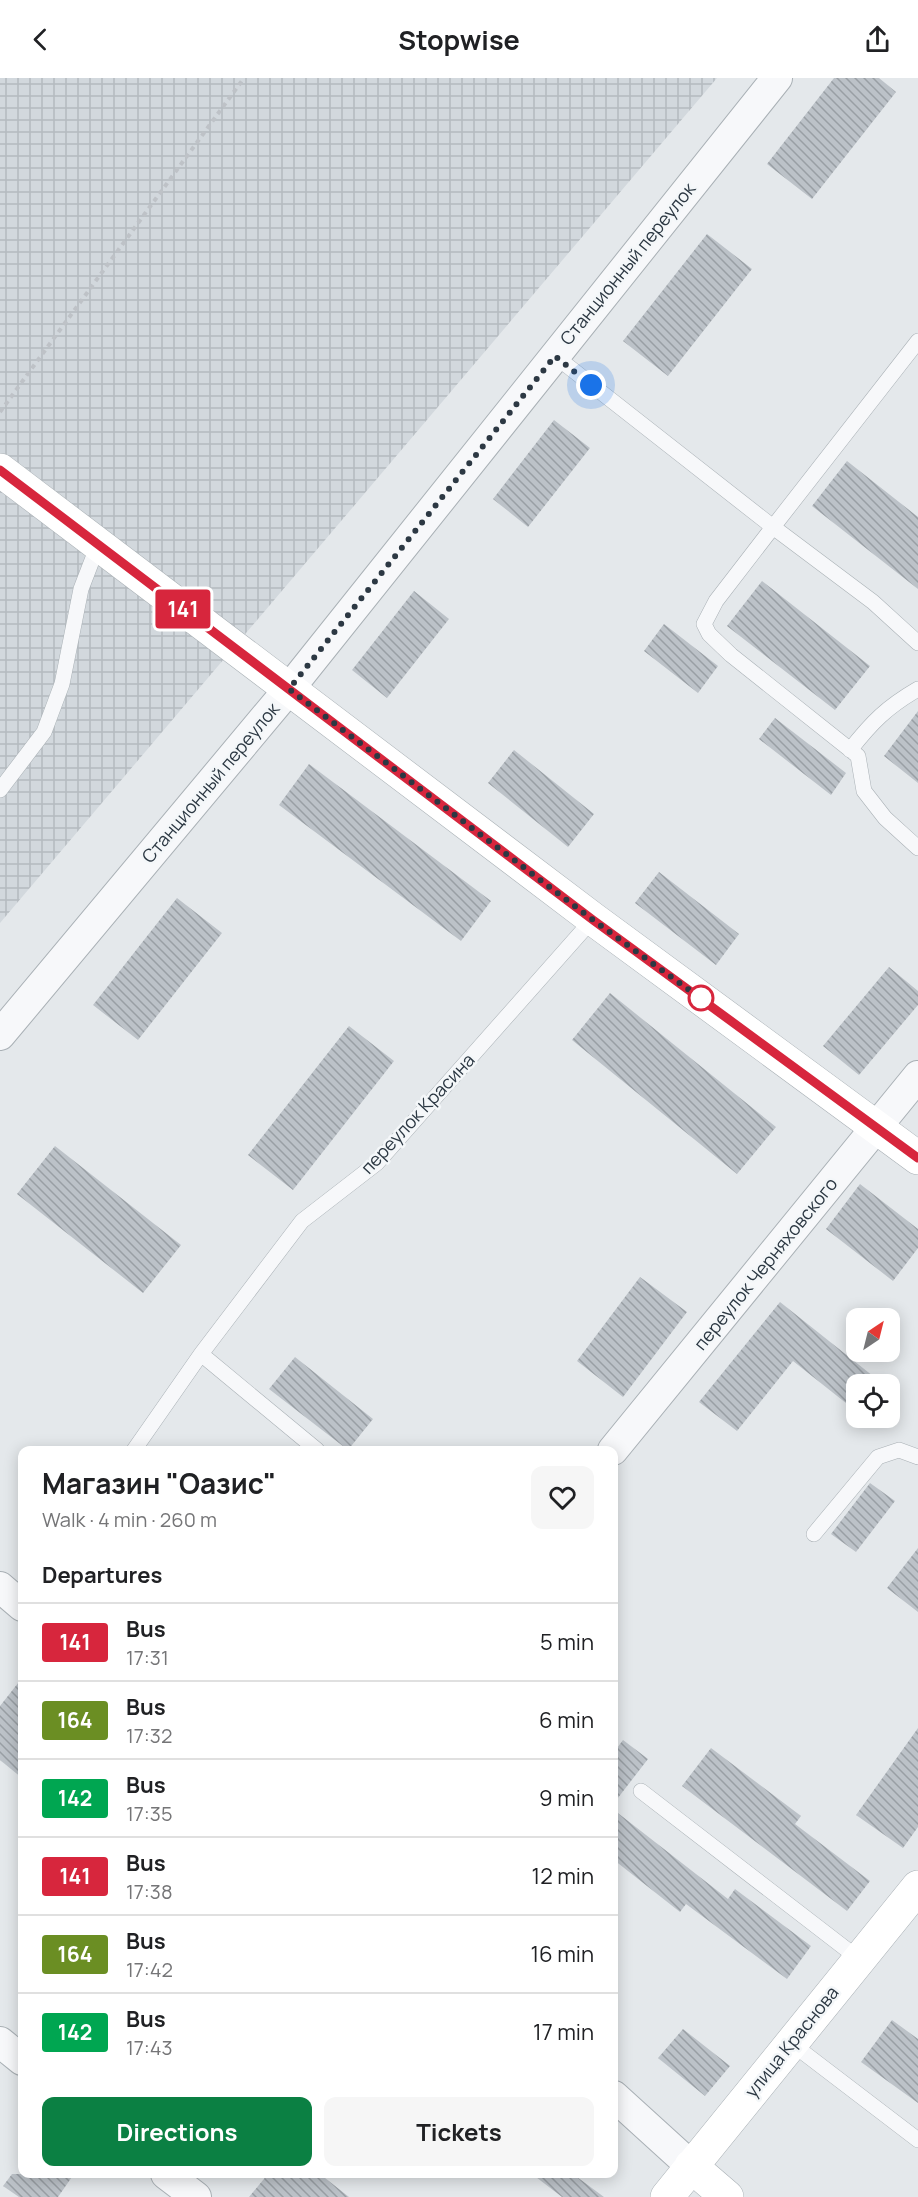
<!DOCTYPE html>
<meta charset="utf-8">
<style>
body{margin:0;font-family:Manrope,sans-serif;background:#f6f6f6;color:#202124;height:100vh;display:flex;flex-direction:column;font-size:22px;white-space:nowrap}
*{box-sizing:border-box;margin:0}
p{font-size:20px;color:#757577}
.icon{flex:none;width:33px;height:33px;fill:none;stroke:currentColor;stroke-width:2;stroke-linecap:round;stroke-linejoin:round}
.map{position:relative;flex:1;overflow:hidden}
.panel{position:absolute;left:18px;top:1368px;width:600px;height:732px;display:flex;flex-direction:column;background:#fff;border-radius:12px;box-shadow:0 3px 15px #0003}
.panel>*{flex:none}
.badge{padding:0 12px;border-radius:4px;font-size:21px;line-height:39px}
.needle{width:39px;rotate:35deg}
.controls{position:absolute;left:846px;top:1230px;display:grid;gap:12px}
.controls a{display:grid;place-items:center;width:54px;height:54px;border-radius:12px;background:#fff;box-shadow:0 3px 15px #0003;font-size:30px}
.you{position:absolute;width:30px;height:30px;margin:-15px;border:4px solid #fff;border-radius:50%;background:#1a73e8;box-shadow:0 0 0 9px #1a73e833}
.map>.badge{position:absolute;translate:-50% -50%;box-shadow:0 0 0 3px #fff}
h2{padding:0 24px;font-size:22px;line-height:54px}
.round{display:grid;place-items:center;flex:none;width:63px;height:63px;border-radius:12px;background:#f6f6f6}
.head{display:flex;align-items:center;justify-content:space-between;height:102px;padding:0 24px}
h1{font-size:28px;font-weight:700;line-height:45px}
.button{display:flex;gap:12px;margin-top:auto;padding:12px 24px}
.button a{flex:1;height:69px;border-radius:12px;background:#0b8043;color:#fff;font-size:24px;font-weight:700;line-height:69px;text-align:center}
.button a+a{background:#f6f6f6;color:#202124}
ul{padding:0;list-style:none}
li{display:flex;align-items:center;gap:18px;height:78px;padding:0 24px;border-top:2px solid #e0e0e0}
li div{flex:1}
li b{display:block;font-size:22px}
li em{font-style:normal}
li .badge{min-width:66px;font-weight:700;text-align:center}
header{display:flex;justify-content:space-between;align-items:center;height:78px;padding:0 24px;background:#fff;font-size:27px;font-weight:700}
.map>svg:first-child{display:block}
.industrial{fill:url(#industrial-grid)}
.building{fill:url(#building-back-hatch)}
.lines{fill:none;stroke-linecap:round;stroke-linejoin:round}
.lane-casing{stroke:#a9b0b5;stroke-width:16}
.street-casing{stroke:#a9b0b5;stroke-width:32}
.secondary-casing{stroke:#a9b0b5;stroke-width:34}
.path{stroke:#bec2c7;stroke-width:4;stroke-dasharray:4.5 4.5;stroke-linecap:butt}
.lane{stroke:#f7f8fa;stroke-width:15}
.street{stroke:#f7f8fa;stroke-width:30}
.secondary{stroke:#fff;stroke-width:33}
.line-casing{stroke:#fff;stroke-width:14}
.line{stroke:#d7263d;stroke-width:9}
.walk{stroke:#2c3843;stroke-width:6;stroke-dasharray:0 10.8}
.stop-dot{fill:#fff;stroke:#d7263d;stroke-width:3}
.labels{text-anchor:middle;stroke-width:5;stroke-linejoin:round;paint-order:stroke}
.street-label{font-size:18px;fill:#2c3843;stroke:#f4f7f9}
</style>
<header><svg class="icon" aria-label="back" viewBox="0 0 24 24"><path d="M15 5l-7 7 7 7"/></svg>Stopwise<svg class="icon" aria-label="share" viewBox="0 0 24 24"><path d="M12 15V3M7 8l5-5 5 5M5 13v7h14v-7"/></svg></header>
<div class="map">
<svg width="918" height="2119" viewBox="0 0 918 2119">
<defs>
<pattern id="industrial-grid" width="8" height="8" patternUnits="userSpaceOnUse" patternTransform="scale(1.5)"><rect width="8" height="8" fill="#d2d8dd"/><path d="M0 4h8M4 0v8" fill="none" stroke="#b4babf"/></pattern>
<pattern id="building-back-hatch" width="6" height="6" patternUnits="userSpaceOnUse" patternTransform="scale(1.5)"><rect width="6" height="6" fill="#bcc2c8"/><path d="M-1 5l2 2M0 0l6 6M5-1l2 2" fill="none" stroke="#999fa4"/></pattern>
</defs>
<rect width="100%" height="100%" fill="#e4e8eb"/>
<path class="industrial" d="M 0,0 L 717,0 L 0,845 Z"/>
<path class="building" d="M 834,0 L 879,0 L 896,14 L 812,121 L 767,86 Z
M 707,156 L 752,191 L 668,298 L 623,263 Z
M 554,342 L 590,370 L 528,449 L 493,421 Z
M 847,383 L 918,439 L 918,511 L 812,428 Z
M 762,503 L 870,588 L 835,632 L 727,548 Z
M 414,513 L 449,541 L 387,620 L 352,592 Z
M 664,546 L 718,588 L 698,615 L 644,573 Z
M 918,633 L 918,705 L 884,678 Z
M 775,640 L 846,695 L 831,717 L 759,661 Z
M 514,672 L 594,736 L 568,769 L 488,705 Z
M 309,686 L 491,823 L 461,863 L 279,727 Z
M 659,794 L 739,856 L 716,887 L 635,825 Z
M 177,820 L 222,855 L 138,962 L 93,927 Z
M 889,889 L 918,913 L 918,927 L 859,997 L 823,968 Z
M 610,915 L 776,1049 L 737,1096 L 572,962 Z
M 349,948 L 394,983 L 293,1112 L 248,1077 Z
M 55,1068 L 181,1167 L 143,1215 L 17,1116 Z
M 860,1106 L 918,1151 L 918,1170 L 893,1203 L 826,1151 Z
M 640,1199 L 687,1234 L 623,1319 L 577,1283 Z
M 780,1224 L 883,1306 L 856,1306 L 856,1333 L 793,1283 L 737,1353 L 699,1324 Z
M 295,1279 L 373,1341 L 348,1372 L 269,1311 Z
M 870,1405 L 895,1423 L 856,1474 L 831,1456 Z
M 918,1470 L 918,1534 L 887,1510 Z
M 22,1600 L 22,1700 L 0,1682 L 0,1628 Z
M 918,1650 L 918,1749 L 903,1770 L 856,1737 Z
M 623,1662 L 648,1681 L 614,1725 L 614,1674 Z
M 711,1670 L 801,1738 L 795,1746 L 870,1803 L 847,1833 L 682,1708 Z
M 614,1732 L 728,1821 L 735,1811 L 811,1868 L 787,1901 L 686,1826 L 680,1834 L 614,1782 Z
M 892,1942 L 918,1961 L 918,2025 L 861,1984 Z
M 683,1951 L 730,1988 L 705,2018 L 658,1980 Z
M 12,2096 L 74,2096 L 58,2119 L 19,2119 L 3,2108 Z
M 268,2096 L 320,2096 L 349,2119 L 249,2119 Z
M 532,2096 L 573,2096 L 604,2119 L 562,2119 Z"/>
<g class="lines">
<g class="lane-casing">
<path id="lane" d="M 555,278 L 773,449 L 918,263
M 918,565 L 873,524 L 773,449 L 716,523 L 704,546 L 709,556 L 731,577 L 858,678 L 864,713 L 885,740 L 918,770
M 850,672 C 872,644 887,629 918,611
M 0,712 L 44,654 L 62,606 L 81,511 L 98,467
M 201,1276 L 317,1372
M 134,1372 L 201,1276 L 302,1143 L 377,1085 L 593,841
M 814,1456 L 878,1379 L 899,1372 L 918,1379
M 641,1713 L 859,1881
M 791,1965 L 918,2062"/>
</g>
<g class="street-casing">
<path id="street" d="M 0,957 L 289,611 L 777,0
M 613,1372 L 918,998
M 0,1509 L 22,1528
M 0,1964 L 22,1982
M 614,2018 L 691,2088
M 166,2096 L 196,2119"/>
</g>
<g class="secondary-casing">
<path id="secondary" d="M 0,392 L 593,841 L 918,1080
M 691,2088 L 727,2119
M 667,2119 L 918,1809"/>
</g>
<path class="path" d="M 0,334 L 244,0"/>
<use href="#lane" class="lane"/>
<use href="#street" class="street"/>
<use href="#secondary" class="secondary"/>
</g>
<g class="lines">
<g class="line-casing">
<path id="line" d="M 0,392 L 593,842 L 918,1080"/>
</g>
<use href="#line" class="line"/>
<path class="walk" d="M 591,307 L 555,278 L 289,611 L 593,842 L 707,925 L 701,920"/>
</g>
<circle class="stop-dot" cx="701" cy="920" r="12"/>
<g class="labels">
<g class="street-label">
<text transform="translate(628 186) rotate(-51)" y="6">Станционный переулок</text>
<text transform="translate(211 705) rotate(-50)" y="6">Станционный переулок</text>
<text transform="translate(418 1036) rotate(-47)" y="6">переулок Красина</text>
<text transform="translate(766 1186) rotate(-51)" y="6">переулок Черняховского</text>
<text transform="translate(792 1964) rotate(-51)" y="6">улица Краснова</text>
</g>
</g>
</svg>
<div class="controls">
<a><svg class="needle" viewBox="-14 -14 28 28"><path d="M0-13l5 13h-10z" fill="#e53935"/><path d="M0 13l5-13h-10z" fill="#757577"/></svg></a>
<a><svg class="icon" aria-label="locate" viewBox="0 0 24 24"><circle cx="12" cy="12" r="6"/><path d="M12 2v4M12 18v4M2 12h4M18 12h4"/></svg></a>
</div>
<div class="you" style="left:591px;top:307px"></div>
<b class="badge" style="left:183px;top:531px;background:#d7263d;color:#fff">141</b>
<section class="panel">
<div class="head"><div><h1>Магазин &quot;Оазис&quot;</h1><p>Walk · 4 min · 260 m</p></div><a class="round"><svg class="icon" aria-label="heart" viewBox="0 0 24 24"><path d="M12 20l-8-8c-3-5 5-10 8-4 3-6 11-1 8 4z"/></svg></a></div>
<h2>Departures</h2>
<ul>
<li><span class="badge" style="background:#d7263d;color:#fff">141</span><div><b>Bus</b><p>17:31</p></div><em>5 min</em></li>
<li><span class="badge" style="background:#6b8e23;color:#fff">164</span><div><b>Bus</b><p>17:32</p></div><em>6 min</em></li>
<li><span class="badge" style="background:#00a651;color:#fff">142</span><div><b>Bus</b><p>17:35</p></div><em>9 min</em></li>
<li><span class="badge" style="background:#d7263d;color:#fff">141</span><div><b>Bus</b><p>17:38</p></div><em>12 min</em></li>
<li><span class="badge" style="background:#6b8e23;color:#fff">164</span><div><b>Bus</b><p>17:42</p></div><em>16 min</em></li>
<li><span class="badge" style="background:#00a651;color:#fff">142</span><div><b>Bus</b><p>17:43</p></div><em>17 min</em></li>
</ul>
<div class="button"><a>Directions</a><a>Tickets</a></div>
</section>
</div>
